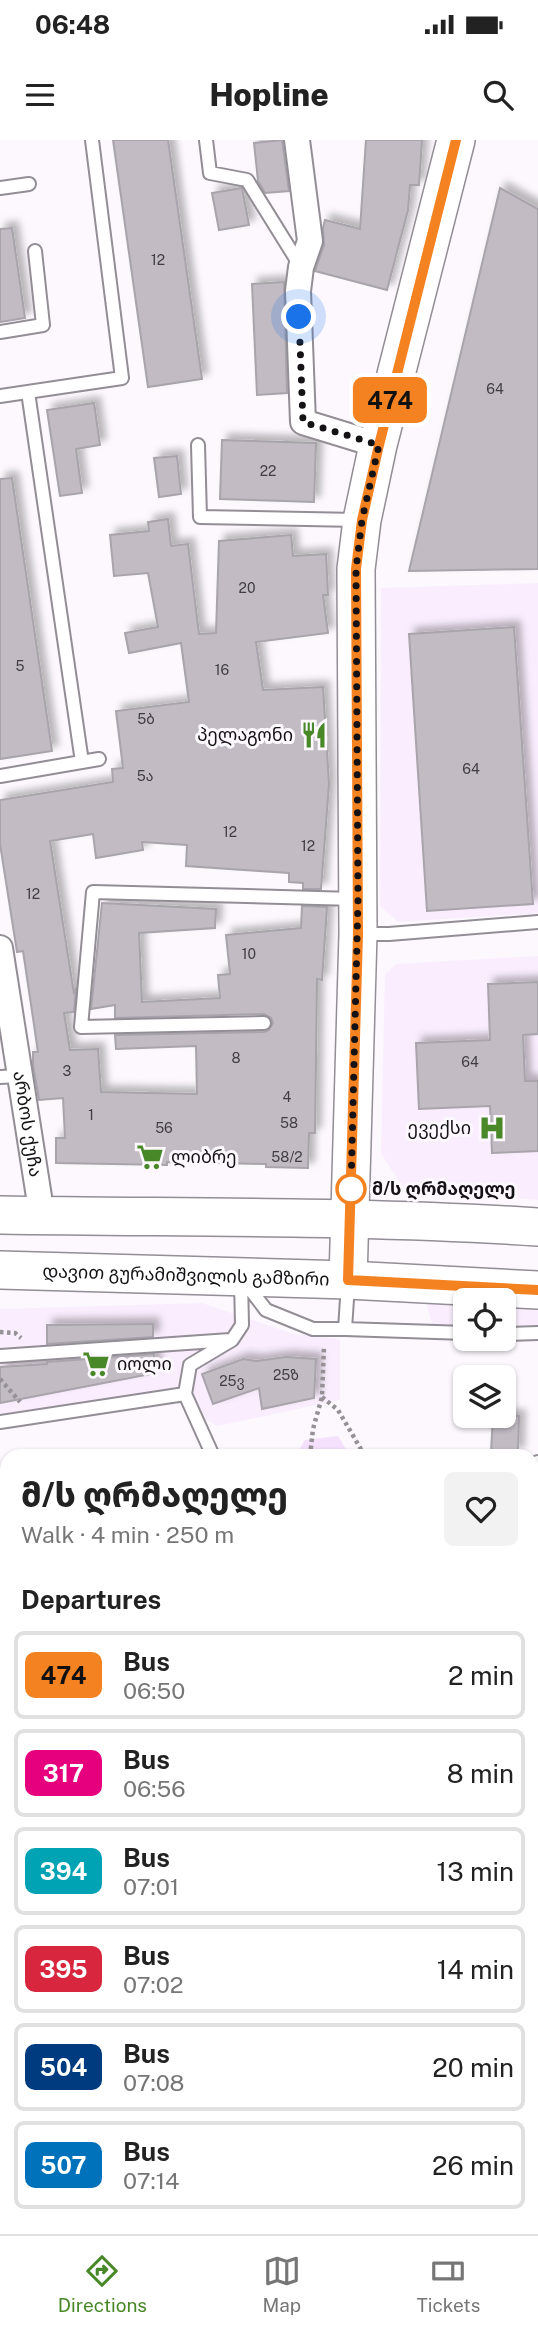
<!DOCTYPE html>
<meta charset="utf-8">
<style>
body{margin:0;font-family:"Public Sans","Noto Sans Georgian",sans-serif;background:#f2f2f2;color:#222;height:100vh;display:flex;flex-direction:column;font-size:26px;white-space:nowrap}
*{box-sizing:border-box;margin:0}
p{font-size:23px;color:#767676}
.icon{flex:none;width:38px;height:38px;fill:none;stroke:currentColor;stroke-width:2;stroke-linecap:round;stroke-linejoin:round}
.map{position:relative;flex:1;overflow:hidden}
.details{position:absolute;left:0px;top:1309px;width:539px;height:786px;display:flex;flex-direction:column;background:#fff;border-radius:21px 21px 0 0;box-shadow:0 2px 5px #0004}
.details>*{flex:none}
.badge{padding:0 14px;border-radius:10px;font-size:24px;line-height:46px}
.buttons{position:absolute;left:453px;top:1148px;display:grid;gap:14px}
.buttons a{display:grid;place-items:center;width:63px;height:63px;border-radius:10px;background:#fff;box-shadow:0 2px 5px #0004;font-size:35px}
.you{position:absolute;width:35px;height:35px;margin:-18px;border:5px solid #fff;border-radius:50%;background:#1a73e8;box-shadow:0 0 0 10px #1a73e833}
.map>.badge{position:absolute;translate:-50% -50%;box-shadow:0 0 0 4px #fff}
h2{padding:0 21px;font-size:26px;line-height:63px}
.round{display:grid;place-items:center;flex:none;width:74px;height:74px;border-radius:10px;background:#f2f2f2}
.headline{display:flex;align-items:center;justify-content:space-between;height:119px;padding:0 21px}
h1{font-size:33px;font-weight:800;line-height:52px}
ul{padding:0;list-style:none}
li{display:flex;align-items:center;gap:21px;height:88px;margin:0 14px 10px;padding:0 7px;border:4px solid #e0e0e0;border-radius:10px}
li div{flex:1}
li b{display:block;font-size:26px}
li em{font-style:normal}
li .badge{min-width:77px;font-weight:700;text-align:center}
.status{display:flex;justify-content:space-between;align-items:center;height:49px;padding:0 35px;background:#fff;direction:ltr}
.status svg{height:19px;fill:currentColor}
header{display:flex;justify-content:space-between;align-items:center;height:91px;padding:0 21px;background:#fff;font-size:32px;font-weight:800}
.dock{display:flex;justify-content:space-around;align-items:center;height:98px;border-top:2px solid #e0e0e0;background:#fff;font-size:19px;color:#767676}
.dock a{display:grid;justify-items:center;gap:4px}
.dock .selected{color:#488828}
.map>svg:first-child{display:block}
.built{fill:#faeefe}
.green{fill:#f5e1fd}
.building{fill:#c2bbc4;stroke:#a9a3ab;stroke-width:2;filter:url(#shadow)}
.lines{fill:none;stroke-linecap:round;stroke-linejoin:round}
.lane-casing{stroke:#938d95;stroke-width:16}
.street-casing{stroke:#938d95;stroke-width:28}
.primary-casing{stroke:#938d95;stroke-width:40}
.path{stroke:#959196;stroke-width:4.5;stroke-dasharray:3.5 3.5;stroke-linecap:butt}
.lane{stroke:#fff;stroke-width:12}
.street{stroke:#fff;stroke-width:24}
.primary{stroke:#fff;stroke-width:37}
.line-casing{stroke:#fff;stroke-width:16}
.line{stroke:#f58220;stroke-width:10}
.walk{stroke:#151216;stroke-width:7;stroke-dasharray:0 12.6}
.stop-dot{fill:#fff;stroke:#f58220;stroke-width:3.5}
.labels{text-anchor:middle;stroke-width:6;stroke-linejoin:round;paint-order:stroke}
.number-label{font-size:14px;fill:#403c42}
.poi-label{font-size:18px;fill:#151216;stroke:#fcf8fe;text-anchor:end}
.street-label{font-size:18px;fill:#151216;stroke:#fcf8fe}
.stop-label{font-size:18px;font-weight:bold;fill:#151216;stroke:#fcf8fe;text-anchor:start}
</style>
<div class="status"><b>06:48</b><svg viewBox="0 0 49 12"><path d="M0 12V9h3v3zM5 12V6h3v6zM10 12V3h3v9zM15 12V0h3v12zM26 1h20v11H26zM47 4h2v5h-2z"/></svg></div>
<header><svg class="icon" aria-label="menu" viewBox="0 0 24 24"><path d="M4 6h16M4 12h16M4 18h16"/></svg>Hopline<svg class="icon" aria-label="search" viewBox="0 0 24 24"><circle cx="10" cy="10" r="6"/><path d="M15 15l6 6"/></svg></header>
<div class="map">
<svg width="538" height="2094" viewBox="0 0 538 2094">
<defs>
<filter id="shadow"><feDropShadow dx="6" dy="-6" stdDeviation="3.5" flood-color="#0004"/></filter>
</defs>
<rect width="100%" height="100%" fill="#fcf8fe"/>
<path class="built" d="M 538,443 L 538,773 L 398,782 L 380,766 L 381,448 Z
M 538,816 L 538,1060 L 404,1049 L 381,1014 L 385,834 L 396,824 Z
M 424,1156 L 538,1161 L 538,1190 L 529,1200 L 487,1199 L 504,1199 L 504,1160 L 466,1160 L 465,1198 L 436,1197 Z
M 202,1163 L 294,1194 L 340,1199 L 340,1260 L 217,1286 L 161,1254 L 0,1279 L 0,1169 Z
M 538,1987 L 538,2094 L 341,2094 L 340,2091 L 306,2094 L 0,2094 L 0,2038 L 7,2038 L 7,2088 L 532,2088 L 532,1988 Z"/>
<path class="green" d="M 338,1296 L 350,1316 L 295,1316 L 305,1300 Z
M 538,1550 L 538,1676 L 532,1676 L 532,1552 Z"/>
<path class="building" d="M 113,0 L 168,0 L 202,239 L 148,247 Z
M 282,0 L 289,51 L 265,53 L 258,41 L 254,3 Z
M 366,0 L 422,0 L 419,45 L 410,45 L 408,70 L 387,150 L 315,131 L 324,105 L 323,88 L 325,80 L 360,89 Z
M 242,48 L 249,85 L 219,90 L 212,53 Z
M 500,48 L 538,69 L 538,429 L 409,431 Z
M 12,88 L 25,178 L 0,182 L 0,89 Z
M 284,142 L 287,253 L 257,255 L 252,144 Z
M 94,263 L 100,305 L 76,309 L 82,353 L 60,356 L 47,270 Z
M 222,300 L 316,303 L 314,362 L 220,359 Z
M 177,316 L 181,354 L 159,357 L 154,318 Z
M 12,338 L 52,611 L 0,619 L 0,339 Z
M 168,379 L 171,406 L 188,404 L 199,494 L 216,493 L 219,401 L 291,395 L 293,416 L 326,414 L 328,455 L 323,455 L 328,493 L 256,502 L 263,550 L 323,547 L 329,644 L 321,749 L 303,749 L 303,743 L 289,742 L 289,733 L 186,726 L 187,705 L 142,702 L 143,710 L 96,718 L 93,694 L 50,701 L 74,854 L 76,847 L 74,872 L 64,873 L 70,910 L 98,909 L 101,952 L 197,954 L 196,906 L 116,909 L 115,895 L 264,892 L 269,890 L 273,883 L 271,878 L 264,874 L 115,878 L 115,865 L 91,869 L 102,763 L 216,769 L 215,788 L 139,793 L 142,862 L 220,858 L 218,835 L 230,834 L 226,795 L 301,788 L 302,766 L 327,767 L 322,840 L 317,839 L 315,993 L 309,993 L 308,1028 L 266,1027 L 266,1024 L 167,1022 L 167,1025 L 56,1023 L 56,998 L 65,998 L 63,958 L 39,960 L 33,925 L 33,912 L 38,912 L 33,878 L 23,811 L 17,812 L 0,704 L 0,660 L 113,642 L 112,629 L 123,628 L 116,571 L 189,562 L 181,503 L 129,513 L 125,493 L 158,487 L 148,433 L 114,436 L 110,395 L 149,391 L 148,382 Z
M 514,487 L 533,764 L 427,771 L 409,494 Z
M 538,842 L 538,894 L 523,895 L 525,941 L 538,941 L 538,1011 L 492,1013 L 490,966 L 419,969 L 416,903 L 490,900 L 488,844 Z
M 153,1184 L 153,1197 L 47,1204 L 47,1185 Z
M 154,1214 L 156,1233 L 0,1263 L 0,1227 L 47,1224 L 47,1222 Z
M 286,1217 L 316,1219 L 314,1258 L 262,1269 L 259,1248 L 213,1264 L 202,1234 L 243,1219 L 256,1221 Z
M 493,1276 L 519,1276 L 518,1313 L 491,1312 Z"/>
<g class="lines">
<g class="lane-casing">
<path id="lane" d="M 206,0 L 210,33 L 247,40 L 301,127
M 0,48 L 29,44
M 0,192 L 43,185 L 35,111
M 28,252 L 82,622
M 0,256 L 122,238 L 92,0
M 198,305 L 200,377 L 358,380
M 0,636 L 99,619
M 360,794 L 389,794 L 538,782
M 264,883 L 81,887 L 93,752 L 354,759
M 0,937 L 20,936
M 246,1144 L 266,1170 L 313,1189 L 345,1189
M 348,1144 L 345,1189 L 466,1193
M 504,1194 L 538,1193
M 0,1216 L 230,1200
M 185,1254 L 213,1316
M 0,1282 L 185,1254 L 190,1225 L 232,1200 L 242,1185 L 241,1140
M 532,1324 L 538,1322
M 0,1342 L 7,1450
M 532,1451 L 538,1463
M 0,1626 L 7,1617
M 0,1651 L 7,1652
M 532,1799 L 538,1798
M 0,1832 L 7,1831"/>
</g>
<g class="street-casing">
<g id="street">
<path d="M 297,0 L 310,101 L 301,127 L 298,151 L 303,282 L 378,305"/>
<path id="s1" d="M 0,808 L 42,1076"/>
<path d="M 532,1980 L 538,1980"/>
<path d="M 0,2023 L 7,2023"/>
</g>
</g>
<g class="primary-casing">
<g id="primary">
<path d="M 0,1075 C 179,1078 359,1075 538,1087"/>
<path id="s2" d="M 0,1130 L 348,1140 L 538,1150"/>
<path d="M 348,1140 L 358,794 L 356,429 L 362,380 L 378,305 L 456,0"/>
</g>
</g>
<path class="path" d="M 0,1192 L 15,1193 L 21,1198
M 0,1239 L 20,1262
M 322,1257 L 338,1270 L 365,1316
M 310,1316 L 313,1289 L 322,1257 L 324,1206"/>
<use href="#lane" class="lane"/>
<use href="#street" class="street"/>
<use href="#primary" class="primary"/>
</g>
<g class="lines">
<g class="line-casing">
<path id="line" d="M 456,0 L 379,305 L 362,380 L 356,429 L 358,794 L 348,1140 L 538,1150"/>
</g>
<use href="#line" class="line"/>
<path class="walk" d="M 299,177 L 303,282 L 379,305 L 362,380 L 356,429 L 358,759 L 351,1049"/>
</g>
<defs>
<g id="restaurant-bare" transform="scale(2.1)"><path d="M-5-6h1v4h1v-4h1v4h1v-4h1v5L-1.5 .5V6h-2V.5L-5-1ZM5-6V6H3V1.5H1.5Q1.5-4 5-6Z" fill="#488828" stroke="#fcf8fe" stroke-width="2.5" paint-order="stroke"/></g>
<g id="hospital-bare" transform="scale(2.1)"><path d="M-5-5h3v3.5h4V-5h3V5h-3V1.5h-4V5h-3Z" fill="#488828" stroke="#fcf8fe" stroke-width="2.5" paint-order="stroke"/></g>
<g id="supermarket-bare" transform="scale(2.1)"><path d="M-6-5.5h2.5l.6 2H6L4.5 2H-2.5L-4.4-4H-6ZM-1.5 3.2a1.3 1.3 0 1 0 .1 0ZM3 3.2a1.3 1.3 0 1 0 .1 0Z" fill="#488828" stroke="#fcf8fe" stroke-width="2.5" paint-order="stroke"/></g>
</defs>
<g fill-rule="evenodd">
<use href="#restaurant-bare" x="314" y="595"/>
<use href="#hospital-bare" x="492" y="988"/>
<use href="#supermarket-bare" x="150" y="1017"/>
<use href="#supermarket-bare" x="96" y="1224"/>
</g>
<circle class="stop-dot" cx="351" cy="1049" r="14"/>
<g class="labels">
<g class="number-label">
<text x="158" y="125">12</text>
<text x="495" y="254">64</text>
<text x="268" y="336">22</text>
<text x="247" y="453">20</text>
<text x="20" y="531">5</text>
<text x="222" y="535">16</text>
<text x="146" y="584">5ბ</text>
<text x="471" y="634">64</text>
<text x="145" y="641">5ა</text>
<text x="230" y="697">12</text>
<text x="308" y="711">12</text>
<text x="33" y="759">12</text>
<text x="249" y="819">10</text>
<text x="236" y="923">8</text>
<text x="470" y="927">64</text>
<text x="67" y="936">3</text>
<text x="287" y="962">4</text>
<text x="91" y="980">1</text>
<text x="289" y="988">58</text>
<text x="164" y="993">56</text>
<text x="287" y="1022">58/2</text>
<text x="286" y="1240">25ზ</text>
<text x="232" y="1246">25ვ</text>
</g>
<g class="poi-label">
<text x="293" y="601">პელაგონი</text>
<text x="471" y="994">ევექსი</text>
<text x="171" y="1023" text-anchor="start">ლიბრე</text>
<text x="117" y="1230" text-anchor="start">იოლი</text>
</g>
<g class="street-label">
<text dy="6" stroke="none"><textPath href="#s1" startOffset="178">არბოს ქუჩა</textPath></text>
<text dy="6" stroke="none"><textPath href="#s2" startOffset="186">დავით გურამიშვილის გამზირი</textPath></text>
</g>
<g class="stop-label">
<text x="372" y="1055">მ/ს ღრმაღელე</text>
</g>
</g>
</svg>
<div class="buttons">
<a><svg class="icon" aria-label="locate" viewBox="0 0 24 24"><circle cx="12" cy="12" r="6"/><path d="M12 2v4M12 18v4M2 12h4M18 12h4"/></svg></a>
<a><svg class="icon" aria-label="layers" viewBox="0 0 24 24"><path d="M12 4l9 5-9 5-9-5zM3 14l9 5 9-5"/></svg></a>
</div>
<div class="you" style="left:299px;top:177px"></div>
<b class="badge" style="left:390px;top:260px;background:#f58220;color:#111">474</b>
<section class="details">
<div class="headline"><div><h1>მ/ს ღრმაღელე</h1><p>Walk · 4 min · 250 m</p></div><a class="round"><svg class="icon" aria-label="heart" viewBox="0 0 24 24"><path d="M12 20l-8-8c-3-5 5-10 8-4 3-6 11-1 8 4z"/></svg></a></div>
<h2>Departures</h2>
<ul>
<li><span class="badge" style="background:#f58220;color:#111">474</span><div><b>Bus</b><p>06:50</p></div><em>2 min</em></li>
<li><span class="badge" style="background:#e6007e;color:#fff">317</span><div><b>Bus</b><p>06:56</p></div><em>8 min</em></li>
<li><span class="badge" style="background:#00a3b4;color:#fff">394</span><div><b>Bus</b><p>07:01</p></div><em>13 min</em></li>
<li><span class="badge" style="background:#d7263d;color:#fff">395</span><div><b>Bus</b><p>07:02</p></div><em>14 min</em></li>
<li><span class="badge" style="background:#003b80;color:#fff">504</span><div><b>Bus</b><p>07:08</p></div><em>20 min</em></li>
<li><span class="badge" style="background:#0072bc;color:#fff">507</span><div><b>Bus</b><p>07:14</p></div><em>26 min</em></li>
</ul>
</section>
</div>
<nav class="dock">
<a class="selected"><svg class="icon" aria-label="directions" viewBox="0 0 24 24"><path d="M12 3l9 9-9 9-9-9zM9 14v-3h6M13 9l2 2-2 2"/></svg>Directions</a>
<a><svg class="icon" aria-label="map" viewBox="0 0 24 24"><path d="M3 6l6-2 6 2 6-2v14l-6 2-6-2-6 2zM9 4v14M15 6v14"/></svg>Map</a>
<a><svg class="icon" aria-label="tickets" viewBox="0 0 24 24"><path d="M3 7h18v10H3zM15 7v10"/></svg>Tickets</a>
</nav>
